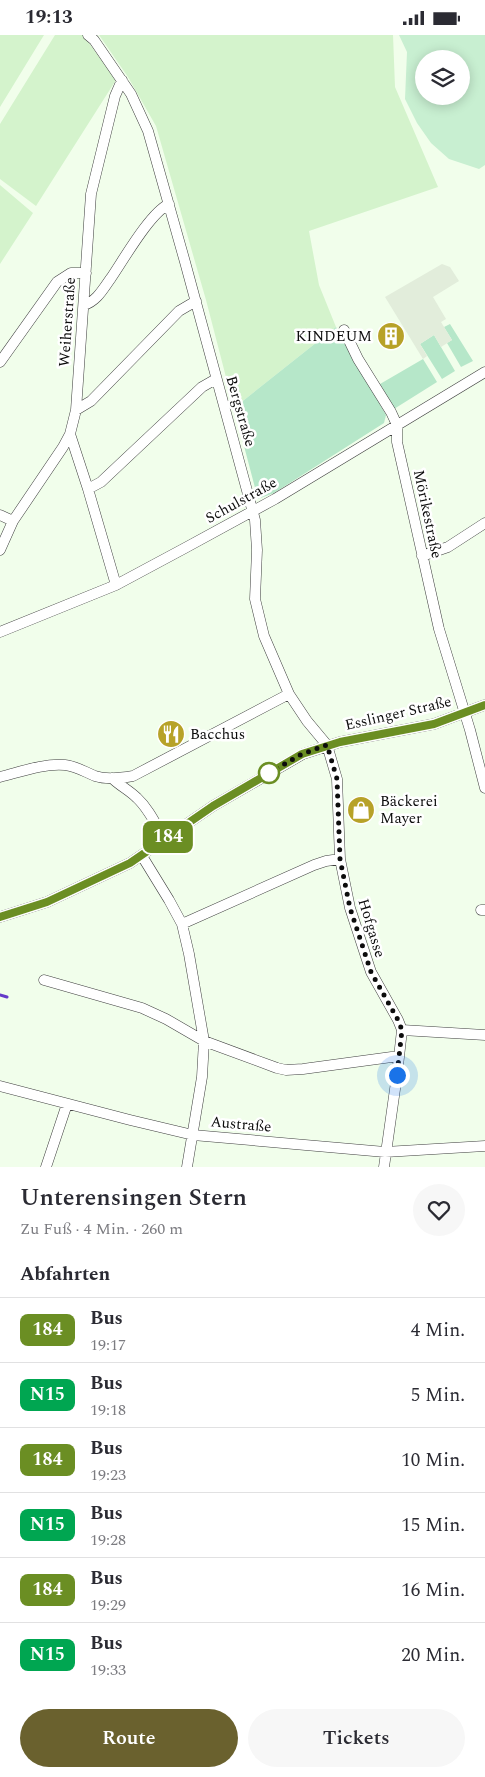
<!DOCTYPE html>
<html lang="de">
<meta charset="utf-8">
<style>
body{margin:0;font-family:Spectral,serif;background:#f7f7f7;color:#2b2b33;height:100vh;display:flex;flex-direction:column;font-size:19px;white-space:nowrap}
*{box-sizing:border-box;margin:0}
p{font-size:16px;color:#7c7c81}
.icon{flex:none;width:28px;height:28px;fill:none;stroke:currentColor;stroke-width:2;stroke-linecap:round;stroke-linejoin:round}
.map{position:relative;height:1132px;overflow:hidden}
.details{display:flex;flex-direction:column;background:#fff;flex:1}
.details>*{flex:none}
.badge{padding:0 10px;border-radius:8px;font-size:18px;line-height:32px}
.fabs{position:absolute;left:415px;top:15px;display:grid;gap:10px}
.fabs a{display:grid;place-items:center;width:55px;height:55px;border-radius:50%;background:#fff;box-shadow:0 2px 12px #0003;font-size:25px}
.you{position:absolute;width:25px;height:25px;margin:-12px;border:4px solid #fff;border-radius:50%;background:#1a73e8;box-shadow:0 0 0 8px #1a73e833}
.map>.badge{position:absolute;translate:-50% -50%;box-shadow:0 0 0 2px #fff}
h2{padding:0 20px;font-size:19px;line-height:45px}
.round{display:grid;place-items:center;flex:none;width:52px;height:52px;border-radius:26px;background:#f7f7f7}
.head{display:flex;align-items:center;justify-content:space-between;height:85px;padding:0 20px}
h1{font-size:24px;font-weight:600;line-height:38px}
.cta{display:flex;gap:10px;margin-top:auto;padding:10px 20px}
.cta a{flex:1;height:58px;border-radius:30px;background:#6a612e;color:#fff;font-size:20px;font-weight:600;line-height:58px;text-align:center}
.cta a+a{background:#f7f7f7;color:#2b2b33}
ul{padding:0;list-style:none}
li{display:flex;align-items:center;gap:15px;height:65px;padding:0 20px;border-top:1px solid #e1e1e2}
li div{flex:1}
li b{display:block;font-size:19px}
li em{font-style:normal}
li .badge{min-width:55px;font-weight:700;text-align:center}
.status{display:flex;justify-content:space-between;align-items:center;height:35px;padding:0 25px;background:#fff;direction:ltr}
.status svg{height:14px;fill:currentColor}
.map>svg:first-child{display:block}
.farmland{fill:#d4f3cc}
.green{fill:#b6e7c9}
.pitch{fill:#c8efd1;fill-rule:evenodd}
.plaza{fill:#e2eddb}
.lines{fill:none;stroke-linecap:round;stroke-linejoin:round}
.stream{stroke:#653bc9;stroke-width:3}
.minor-casing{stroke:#3f3f3f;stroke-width:11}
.minor{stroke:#fff;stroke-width:10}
.line-casing{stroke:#fff;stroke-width:11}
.line{stroke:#6b8e23;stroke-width:8}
.walk{stroke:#0c0c0c;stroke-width:5;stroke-dasharray:0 9}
.stop-dot{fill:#fff;stroke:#6b8e23;stroke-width:2.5}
.labels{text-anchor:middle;stroke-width:5;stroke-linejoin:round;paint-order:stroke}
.street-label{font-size:15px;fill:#0c0c0c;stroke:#fff}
.poi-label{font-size:15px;fill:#0c0c0c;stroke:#fff;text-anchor:start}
</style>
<div class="status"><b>19:13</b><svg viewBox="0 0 49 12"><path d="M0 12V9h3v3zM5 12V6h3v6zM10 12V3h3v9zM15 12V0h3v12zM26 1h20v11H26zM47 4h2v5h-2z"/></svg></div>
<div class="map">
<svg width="485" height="1132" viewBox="0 0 485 1132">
<rect width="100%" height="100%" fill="#f1feeb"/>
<path class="farmland" d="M 0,0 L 44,0 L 0,72 Z
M 55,0 L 83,0 L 116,45 L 36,171 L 0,144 L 0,89 Z
M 99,0 L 393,0 L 395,52 L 438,152 L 309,196 L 319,250 L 336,292 L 234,373 L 206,265 L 156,91 L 128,42 Z
M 0,150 L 33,178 L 0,229 Z"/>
<path class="green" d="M 450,289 L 473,326 L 461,332 L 447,308 L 452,305 L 444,292 Z
M 336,292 L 386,380 L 384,388 L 274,458 L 258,464 L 234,373 Z
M 434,300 L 455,336 L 442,344 L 420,309 Z
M 423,324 L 437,347 L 394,374 L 380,349 Z"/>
<path class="pitch" d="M 399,0 L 485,0 L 485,130 L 479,134 L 449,124 L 431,108 L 417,88 L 405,64 L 407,17 ZM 424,24 L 461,24 L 461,61 L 424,61 Z"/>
<path class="plaza" d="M 442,229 L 450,232 L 459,246 L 433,262 L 446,284 L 441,287 L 452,305 L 441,312 L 434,300 L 420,309 L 427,321 L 423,324 L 385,262 Z"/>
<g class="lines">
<path class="stream" d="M 0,960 L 7,962"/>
<g class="minor-casing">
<path id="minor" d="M 88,0 L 94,5 L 131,59 L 148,96 L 185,227 L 255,485 L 257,515 L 255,564 L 264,601 L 289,659 L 307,686 L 327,710 L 337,744 L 340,824 L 350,873 L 371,937 L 398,985 L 402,995 L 397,1040 L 384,1132
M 84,270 C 97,266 103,254 111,243 C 124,224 150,178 169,169
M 344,295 L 358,324 L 391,377 L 397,390 L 397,407 L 439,594 L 470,695 L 485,753
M 0,327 L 57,247 L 71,238 L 86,238
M 76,375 L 91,366 L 179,276 L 196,266
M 70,399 L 88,454 L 116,550
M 88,454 L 101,447 L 202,352 L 216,344
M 0,480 L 13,486
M 0,515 L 13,486 L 63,412 L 70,399 L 76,375 L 91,159 L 115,61 L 122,45
M 422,521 L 448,512 L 485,488
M 0,597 L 116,550 L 185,513 L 275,464 L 485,337
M 0,742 C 20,737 44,728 65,730 C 76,731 85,737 95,741 C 107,745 121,743 133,741 L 289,659
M 112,743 C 120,751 129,755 137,763 C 149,774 156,790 165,805
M 142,821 L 169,865 L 182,889 L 189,919 L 204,1006 L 202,1042 L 187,1132
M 481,875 L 485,875
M 0,882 L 47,867 L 130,828 L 213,771 L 303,719 L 340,707 L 434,689 L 485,670
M 182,889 L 314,830 L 326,826 L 340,824
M 44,945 L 142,973 L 166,984 L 204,1006 L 277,1033 L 286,1035 L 303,1034 L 399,1021
M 402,995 L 485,1000
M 0,1051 L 130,1085 L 193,1100 L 385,1117 L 485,1111
M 46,1132 L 67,1069"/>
</g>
<use href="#minor" class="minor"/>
</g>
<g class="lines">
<g class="line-casing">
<path id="line" d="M 0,882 L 47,867 L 130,828 L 213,771 L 302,719 L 340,707 L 434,689 L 485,670"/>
</g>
<use href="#line" class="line"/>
<path class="walk" d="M 269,738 L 302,719 L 327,710 L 337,744 L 340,824 L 350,873 L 371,937 L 398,985 L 402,995 L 397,1040"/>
</g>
<defs>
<g id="building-disc" transform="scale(1.4375)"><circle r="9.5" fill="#b7a228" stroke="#fff"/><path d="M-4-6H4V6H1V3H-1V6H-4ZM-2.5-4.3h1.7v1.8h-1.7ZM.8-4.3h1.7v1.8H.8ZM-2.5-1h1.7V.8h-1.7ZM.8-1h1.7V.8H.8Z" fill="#fff"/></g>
<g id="restaurant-disc" transform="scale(1.4375)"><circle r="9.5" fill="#b7a228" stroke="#fff"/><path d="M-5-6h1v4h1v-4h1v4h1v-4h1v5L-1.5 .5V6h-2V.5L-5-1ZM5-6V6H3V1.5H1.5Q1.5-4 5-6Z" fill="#fff"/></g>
<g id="shop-disc" transform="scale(1.4375)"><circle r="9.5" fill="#b7a228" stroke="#fff"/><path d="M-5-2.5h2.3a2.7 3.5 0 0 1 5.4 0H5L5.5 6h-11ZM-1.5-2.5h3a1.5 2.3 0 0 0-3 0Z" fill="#fff"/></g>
</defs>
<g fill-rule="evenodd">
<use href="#building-disc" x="391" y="301"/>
<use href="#restaurant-disc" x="171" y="699"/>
<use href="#shop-disc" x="361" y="775"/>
</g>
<circle class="stop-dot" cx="269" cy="738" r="10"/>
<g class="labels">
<g class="street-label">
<text transform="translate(67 287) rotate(-86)" y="5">Weiherstraße</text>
<text transform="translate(241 376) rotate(74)" y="5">Bergstraße</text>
<text transform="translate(241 465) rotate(-29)" y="5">Schulstraße</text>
<text transform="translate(428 479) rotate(78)" y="5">Mörikestraße</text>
<text transform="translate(398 678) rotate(-13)" y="5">Esslinger Straße</text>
<text transform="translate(372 893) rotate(73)" y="5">Hofgasse</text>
<text transform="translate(241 1089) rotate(5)" y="5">Austraße</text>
</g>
<g class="poi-label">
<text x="372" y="306" text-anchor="end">KINDEUM</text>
<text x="190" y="704">Bacchus</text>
<text x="380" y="771">Bäckerei<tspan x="380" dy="17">Mayer</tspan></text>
</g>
</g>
</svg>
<div class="fabs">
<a><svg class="icon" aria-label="layers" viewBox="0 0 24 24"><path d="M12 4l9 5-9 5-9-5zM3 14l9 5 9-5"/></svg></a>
</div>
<div class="you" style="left:397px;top:1040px"></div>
<b class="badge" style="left:168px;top:802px;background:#6b8e23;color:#fff">184</b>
</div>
<section class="details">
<div class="head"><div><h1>Unterensingen Stern</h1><p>Zu Fuß · 4 Min. · 260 m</p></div><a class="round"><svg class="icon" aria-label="heart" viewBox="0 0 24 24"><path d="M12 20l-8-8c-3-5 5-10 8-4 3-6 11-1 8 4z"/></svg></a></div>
<h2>Abfahrten</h2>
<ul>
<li><span class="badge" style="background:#6b8e23;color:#fff">184</span><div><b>Bus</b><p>19:17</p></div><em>4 Min.</em></li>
<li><span class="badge" style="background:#00a651;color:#fff">N15</span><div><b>Bus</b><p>19:18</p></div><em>5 Min.</em></li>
<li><span class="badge" style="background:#6b8e23;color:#fff">184</span><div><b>Bus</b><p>19:23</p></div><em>10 Min.</em></li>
<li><span class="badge" style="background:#00a651;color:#fff">N15</span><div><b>Bus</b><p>19:28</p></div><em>15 Min.</em></li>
<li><span class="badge" style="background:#6b8e23;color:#fff">184</span><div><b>Bus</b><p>19:29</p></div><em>16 Min.</em></li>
<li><span class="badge" style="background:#00a651;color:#fff">N15</span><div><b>Bus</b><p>19:33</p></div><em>20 Min.</em></li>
</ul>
<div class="cta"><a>Route</a><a>Tickets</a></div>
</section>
